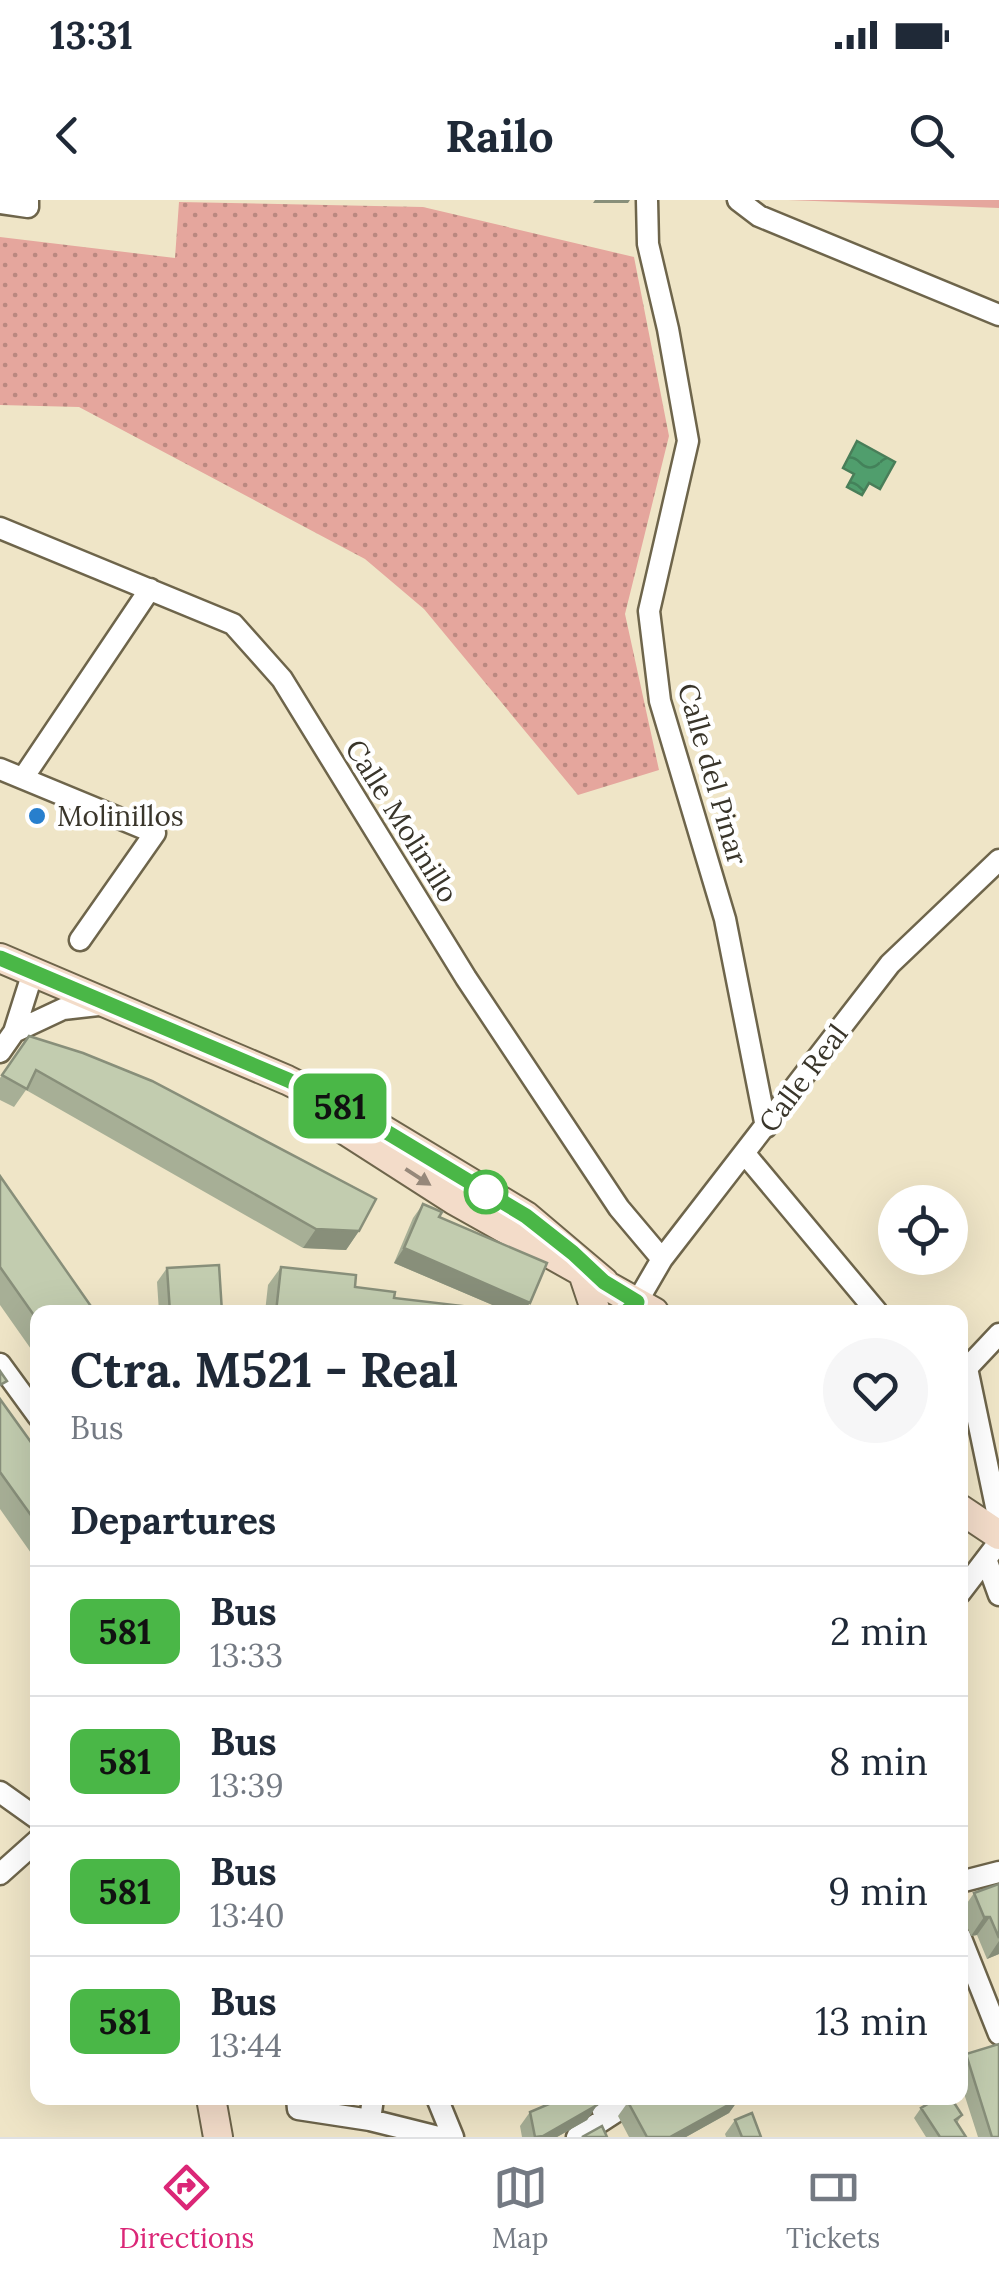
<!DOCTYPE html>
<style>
body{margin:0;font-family:Lora,serif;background:#f6f6f7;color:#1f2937;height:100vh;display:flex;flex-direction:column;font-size:38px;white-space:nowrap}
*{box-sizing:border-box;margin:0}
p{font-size:32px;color:#747a83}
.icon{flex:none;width:55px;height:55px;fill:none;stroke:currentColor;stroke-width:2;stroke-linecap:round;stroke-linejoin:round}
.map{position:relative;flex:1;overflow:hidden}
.details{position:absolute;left:30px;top:1105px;width:938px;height:800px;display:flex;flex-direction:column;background:#fff;border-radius:20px;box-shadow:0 10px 40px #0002}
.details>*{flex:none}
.badge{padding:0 20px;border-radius:15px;font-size:35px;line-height:65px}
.buttons{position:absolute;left:878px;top:985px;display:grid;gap:20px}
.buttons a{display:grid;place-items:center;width:90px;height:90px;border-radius:50%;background:#fff;box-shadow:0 10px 40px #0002;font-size:50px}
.map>.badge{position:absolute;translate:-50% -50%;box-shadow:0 0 0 5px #fff}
h2{padding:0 40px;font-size:38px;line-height:90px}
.round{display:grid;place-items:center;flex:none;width:105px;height:105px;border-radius:52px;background:#f6f6f7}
.head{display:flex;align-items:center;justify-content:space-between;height:170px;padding:0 40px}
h1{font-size:48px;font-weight:800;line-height:75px}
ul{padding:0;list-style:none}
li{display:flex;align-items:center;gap:30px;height:130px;padding:0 40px;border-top:2px solid #e0e1e3}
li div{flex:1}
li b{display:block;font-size:38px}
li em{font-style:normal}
li .badge{min-width:110px;font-weight:700;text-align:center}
.status{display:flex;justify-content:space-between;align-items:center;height:70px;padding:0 50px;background:#fff;direction:ltr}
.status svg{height:28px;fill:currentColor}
header{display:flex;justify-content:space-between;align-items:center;height:130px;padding:0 40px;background:#fff;font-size:45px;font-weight:800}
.tabs{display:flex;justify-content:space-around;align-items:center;height:140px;border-top:2px solid #e0e1e3;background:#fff;font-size:28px;color:#747a83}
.tabs a{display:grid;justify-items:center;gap:5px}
.tabs .selected{color:#db2777}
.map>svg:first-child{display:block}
.green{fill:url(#green-dots)}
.pitch{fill:#e5a69d}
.water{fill:url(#water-waves);stroke:#497e59;stroke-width:2.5}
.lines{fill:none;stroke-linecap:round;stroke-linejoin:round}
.minor-casing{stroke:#6e654b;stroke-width:25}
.secondary-casing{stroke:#6e654b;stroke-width:32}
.minor{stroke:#fff;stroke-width:20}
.secondary{stroke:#f3dcc9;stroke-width:28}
.wall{fill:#a7af96}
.shaded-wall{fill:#888f7a}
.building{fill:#c2ccaf;stroke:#888f7a;stroke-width:2.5}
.oneway{fill:#96887a}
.line-casing{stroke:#fff;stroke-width:22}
.line{stroke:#4ab747;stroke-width:15}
.poi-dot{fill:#287fcd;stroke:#fff;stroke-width:4}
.stop-dot{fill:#fff;stroke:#4ab747;stroke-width:5}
.labels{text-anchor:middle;stroke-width:9;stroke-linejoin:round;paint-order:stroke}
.street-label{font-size:28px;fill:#39352a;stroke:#fff}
.poi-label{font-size:28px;fill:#39352a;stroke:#fff;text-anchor:start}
</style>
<div class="status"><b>13:31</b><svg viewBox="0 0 49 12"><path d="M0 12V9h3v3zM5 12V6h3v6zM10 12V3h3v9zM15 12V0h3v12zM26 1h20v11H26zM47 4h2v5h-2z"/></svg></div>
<header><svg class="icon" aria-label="back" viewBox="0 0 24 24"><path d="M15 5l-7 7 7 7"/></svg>Railo<svg class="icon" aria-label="search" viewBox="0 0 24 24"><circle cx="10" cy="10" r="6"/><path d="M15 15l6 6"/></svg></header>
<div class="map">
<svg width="999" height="1937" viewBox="0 0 999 1937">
<defs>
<pattern id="green-dots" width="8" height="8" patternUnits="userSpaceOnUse" patternTransform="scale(2.5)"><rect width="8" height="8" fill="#e5a69d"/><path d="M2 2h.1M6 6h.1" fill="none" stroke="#bb8880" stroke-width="1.8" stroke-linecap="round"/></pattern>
<pattern id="water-waves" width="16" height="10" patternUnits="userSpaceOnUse" patternTransform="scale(2.5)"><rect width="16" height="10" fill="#509e6d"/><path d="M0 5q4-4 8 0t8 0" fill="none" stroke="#43825a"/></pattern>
</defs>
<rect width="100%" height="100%" fill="#efe5c7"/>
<path class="green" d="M 179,2 L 423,7 L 634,57 L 669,236 L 625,414 L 659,570 L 578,595 L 424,409 L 365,359 L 79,207 L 0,205 L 0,37 L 175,58 Z"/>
<path class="pitch" d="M 788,0 L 999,0 L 999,8 Z"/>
<path class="water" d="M 857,241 L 895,262 L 880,289 L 869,283 L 862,295 L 847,287 L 854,274 L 843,268 Z"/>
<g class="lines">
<g class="minor-casing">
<path id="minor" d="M 647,0 L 648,44 L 668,129 L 688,241 L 649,411 L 660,501 L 725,719 L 766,927
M 738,0 L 759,16 L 999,115
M 0,3 L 28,7 L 28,0
M 0,328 L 233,424 L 282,479 L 466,778 L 619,1008 L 662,1059
M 0,569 L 155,633 L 80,740
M 23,578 L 150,389
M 14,832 L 63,809 L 107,804
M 0,852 L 14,832 L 33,772
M 745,954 L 877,1112
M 637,1102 L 662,1059 L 890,764 L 999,660
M 999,1134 L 967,1168 L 999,1321
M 0,1164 L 38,1216
M 986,1359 L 999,1395
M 960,1393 L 999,1342
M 0,1592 L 38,1619
M 0,1674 L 38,1640
M 960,1682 L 999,1672
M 960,1736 L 999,1834
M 297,1898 L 298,1909 L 370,1920 L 438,1937
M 437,1898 L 453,1937
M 599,1898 L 605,1918
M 370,1920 L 373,1898
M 577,1937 L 637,1898"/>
</g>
<g class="secondary-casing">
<path id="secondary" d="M 0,758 L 287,880 L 360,916 L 526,1016 L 604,1082
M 320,914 L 454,1000 L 654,1112
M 583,1073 L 596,1112
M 960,1309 L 999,1335
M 211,1898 L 218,1937"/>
</g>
<use href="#minor" class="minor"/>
<use href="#secondary" class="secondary"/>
</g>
<path class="wall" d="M 29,836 L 359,1031 L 346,1050 L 303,1048 L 26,890 L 14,907 L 0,900 L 0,878 Z
M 0,976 L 38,1112 L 38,1159 L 0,1105 Z
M 423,1004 L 439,1017 L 523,1112 L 509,1112 L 394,1063 L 413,1018 Z
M 281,1067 L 394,1098 L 480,1112 L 265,1112 L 268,1085 Z
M 167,1068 L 222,1112 L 159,1112 L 157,1082 Z
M 0,1199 L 38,1252 L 38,1363 L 0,1309 Z
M 999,1684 L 999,1754 L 987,1759 L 977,1735 L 971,1736 L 961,1712 L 974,1693 Z
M 966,1854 L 999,1937 L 978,1937 L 960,1881 L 960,1863 Z
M 560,1898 L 595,1898 L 597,1905 L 587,1920 L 557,1937 L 522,1937 L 520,1926 L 530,1912 L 560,1899 Z
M 739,1899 L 729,1913 L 686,1937 L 629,1937 L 618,1916 L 628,1902 Z
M 921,1908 L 962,1915 L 957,1923 L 966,1937 L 926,1937 L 914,1918 Z
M 735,1920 L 761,1937 L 726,1937 L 725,1934 Z"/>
<path class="shaded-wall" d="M 595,0 L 630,0 L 628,3 L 593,3 Z
M 316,1029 L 359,1031 L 346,1050 L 303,1048 Z
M 404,1048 L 530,1103 L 523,1112 L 509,1112 L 394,1063 Z
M 984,1717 L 990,1717 L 977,1735 L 971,1736 Z
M 999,1741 L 999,1754 L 987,1759 Z
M 739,1899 L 729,1913 L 686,1937 L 670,1937 Z
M 597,1905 L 587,1920 L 557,1937 L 535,1937 Z"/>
<path class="building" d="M 29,836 L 83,853 L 152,881 L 376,999 L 359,1031 L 316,1029 L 36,870 L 27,889 L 2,875 Z
M 0,976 L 95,1112 L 38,1112 L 38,1121 L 0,1067 Z
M 423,1004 L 442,1012 L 439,1017 L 547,1063 L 530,1103 L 404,1048 Z
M 219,1065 L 222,1112 L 170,1112 L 167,1068 Z
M 281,1067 L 356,1075 L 355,1087 L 395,1092 L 394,1098 L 480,1108 L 480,1112 L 276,1112 Z
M 0,1171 L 7,1181 L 0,1185 Z
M 0,1199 L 38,1252 L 38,1325 L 0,1272 Z
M 999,1684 L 999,1738 L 990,1717 L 984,1717 L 974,1693 Z
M 999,1844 L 999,1937 L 992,1937 L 966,1854 Z
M 563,1898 L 595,1898 L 597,1905 L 543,1936 L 535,1937 L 530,1912 Z
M 636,1898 L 739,1898 L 739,1899 L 670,1937 L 647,1937 L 628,1902 Z
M 938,1898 L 951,1898 L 962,1915 L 955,1920 L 966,1937 L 940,1937 L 921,1908 Z
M 752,1913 L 761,1937 L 742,1937 L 735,1920 Z
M 602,1926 L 607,1937 L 582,1937 Z"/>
<defs><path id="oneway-solid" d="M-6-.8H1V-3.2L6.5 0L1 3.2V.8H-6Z" transform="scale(2.5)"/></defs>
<use class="oneway" href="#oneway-solid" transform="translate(418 977) rotate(33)"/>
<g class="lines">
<g class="line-casing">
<path id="line" d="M 0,758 L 288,880 L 360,916 L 526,1016 L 573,1053 L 604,1082 L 637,1102 L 626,1112"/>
</g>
<use href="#line" class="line"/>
</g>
<circle class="poi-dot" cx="37" cy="616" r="10"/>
<circle class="stop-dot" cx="486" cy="992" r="20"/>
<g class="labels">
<g class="street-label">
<text transform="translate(713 574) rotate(74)" y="10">Calle del Pinar</text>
<text transform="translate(402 621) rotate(58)" y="10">Calle Molinillo</text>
<text transform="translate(803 878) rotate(-53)" y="10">Calle Real</text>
</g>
<g class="poi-label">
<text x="57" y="626">Molinillos</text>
</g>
</g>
</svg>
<div class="buttons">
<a><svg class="icon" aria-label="locate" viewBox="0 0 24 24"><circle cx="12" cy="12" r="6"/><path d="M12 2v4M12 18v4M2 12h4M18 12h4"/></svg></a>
</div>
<b class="badge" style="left:340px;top:906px;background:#4ab747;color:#111">581</b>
<section class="details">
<div class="head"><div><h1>Ctra. M521 - Real</h1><p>Bus</p></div><a class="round"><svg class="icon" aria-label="heart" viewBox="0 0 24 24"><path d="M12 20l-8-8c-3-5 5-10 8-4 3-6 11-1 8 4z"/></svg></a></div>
<h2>Departures</h2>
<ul>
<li><span class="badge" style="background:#4ab747;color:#111">581</span><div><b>Bus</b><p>13:33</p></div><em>2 min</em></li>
<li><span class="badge" style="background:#4ab747;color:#111">581</span><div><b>Bus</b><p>13:39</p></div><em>8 min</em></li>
<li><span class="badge" style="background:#4ab747;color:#111">581</span><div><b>Bus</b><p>13:40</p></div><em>9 min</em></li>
<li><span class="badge" style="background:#4ab747;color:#111">581</span><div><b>Bus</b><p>13:44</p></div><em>13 min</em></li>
</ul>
</section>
</div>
<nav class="tabs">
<a class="selected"><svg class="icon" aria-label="directions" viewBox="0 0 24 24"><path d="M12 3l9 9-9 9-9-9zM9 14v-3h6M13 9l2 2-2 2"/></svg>Directions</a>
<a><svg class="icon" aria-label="map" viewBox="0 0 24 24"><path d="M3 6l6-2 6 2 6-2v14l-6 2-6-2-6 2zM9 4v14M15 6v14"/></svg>Map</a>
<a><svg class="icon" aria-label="tickets" viewBox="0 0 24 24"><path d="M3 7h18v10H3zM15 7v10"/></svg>Tickets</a>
</nav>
